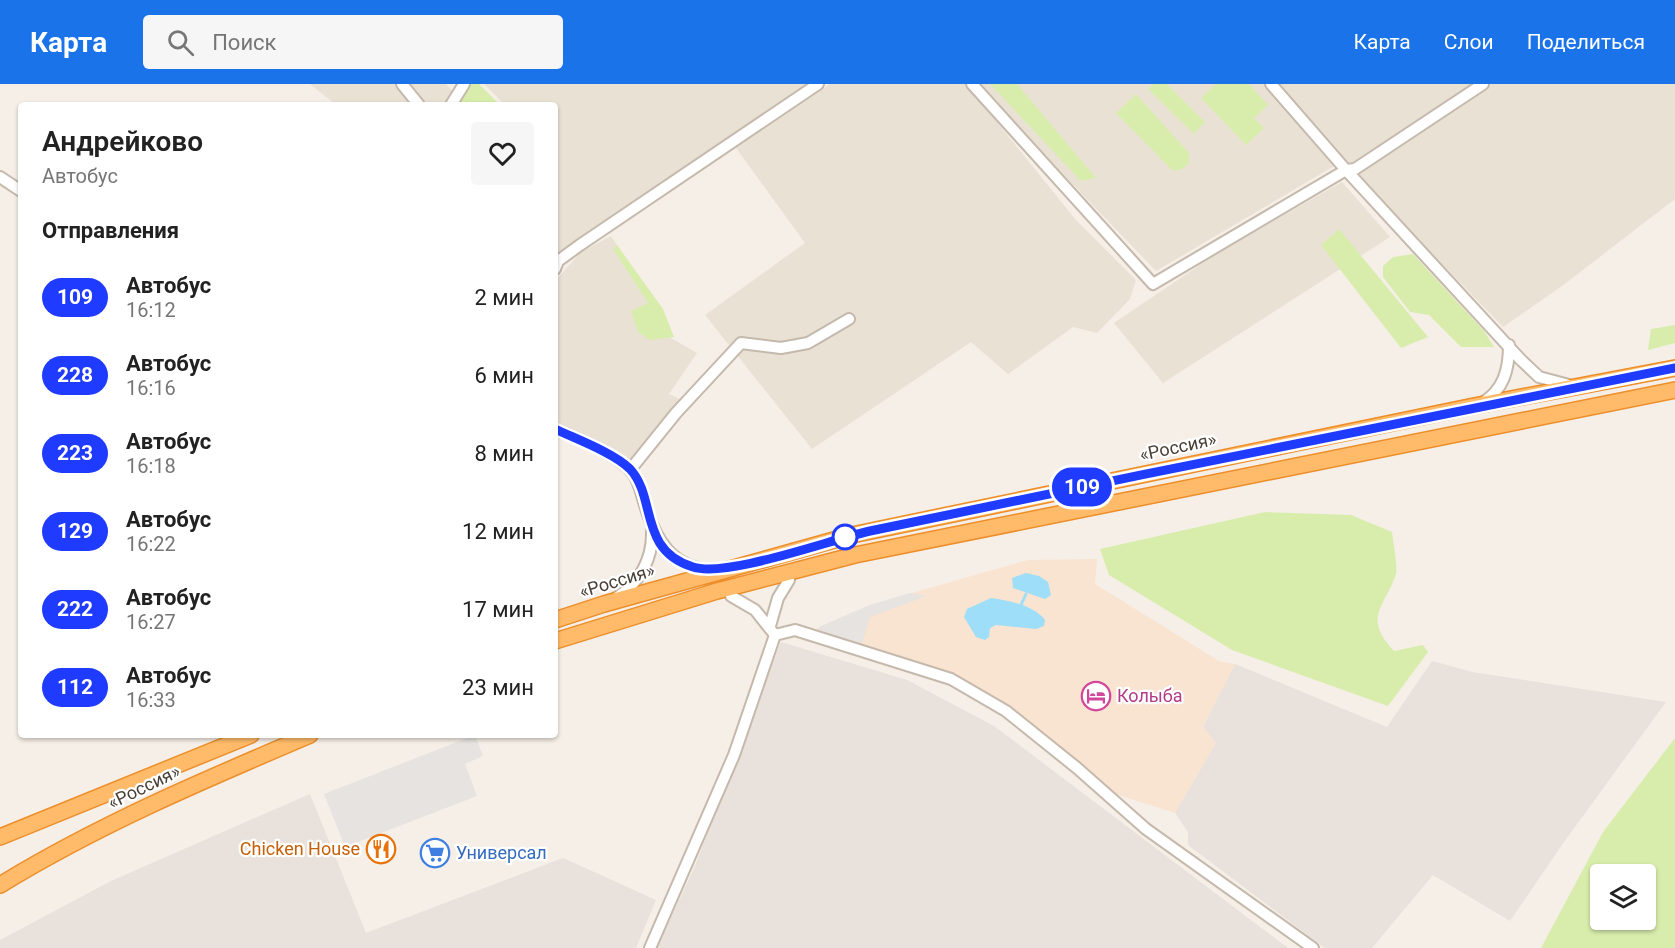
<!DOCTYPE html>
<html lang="ru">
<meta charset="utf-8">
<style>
body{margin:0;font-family:Roboto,sans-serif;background:#f6f6f6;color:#222;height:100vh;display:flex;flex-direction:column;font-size:22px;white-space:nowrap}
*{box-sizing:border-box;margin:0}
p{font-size:20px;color:#767676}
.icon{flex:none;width:33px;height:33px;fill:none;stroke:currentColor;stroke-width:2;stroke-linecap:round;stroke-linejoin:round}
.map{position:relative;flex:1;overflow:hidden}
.sheet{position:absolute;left:18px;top:18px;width:540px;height:636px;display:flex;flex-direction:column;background:#fff;border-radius:6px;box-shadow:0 2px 4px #0004}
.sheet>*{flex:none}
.badge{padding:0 12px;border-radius:20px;font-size:21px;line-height:39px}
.buttons{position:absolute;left:1590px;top:780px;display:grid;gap:12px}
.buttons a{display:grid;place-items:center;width:66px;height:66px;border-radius:6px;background:#fff;box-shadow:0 2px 4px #0004;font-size:30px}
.map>.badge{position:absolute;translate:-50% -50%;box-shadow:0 0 0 3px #fff}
h2{padding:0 24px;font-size:22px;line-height:54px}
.round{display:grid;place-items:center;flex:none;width:63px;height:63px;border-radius:6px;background:#f6f6f6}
.summary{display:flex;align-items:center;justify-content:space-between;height:102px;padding:0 24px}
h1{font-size:28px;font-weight:600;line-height:45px}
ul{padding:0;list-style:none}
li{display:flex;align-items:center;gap:18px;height:78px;padding:0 24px}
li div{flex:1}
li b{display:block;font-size:22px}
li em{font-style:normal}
li .badge{min-width:66px;font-weight:700;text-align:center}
header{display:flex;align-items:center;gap:36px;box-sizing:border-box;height:84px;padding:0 30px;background:#1a73e8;color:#fff}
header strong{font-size:28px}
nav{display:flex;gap:33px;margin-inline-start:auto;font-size:21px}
.search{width:420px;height:54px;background:#f6f6f6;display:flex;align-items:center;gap:15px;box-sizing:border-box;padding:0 21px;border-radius:6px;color:#767676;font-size:22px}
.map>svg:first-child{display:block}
.residential{fill:#eae1d5}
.commercial{fill:#f9e3d1}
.industrial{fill:#e8e1dc}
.green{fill:#d8edac;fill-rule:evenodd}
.parking{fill:#e6e3e0}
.water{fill:#9edef8}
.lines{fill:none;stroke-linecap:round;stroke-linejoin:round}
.stream{stroke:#9edef8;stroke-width:3}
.minor-casing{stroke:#c5b9ac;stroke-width:14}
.highway-casing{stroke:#ed8e2a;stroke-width:18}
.minor{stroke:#fff;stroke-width:10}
.highway{stroke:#ffbb69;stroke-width:15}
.line-casing{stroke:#fff;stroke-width:14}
.line{stroke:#1f3bff;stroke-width:9}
.stop-dot{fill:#fff;stroke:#1f3bff;stroke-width:3}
.labels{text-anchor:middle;stroke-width:4.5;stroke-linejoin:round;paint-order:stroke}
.street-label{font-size:18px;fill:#493f35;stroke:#fff}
.hotel-label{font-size:18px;fill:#b23c85;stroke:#fff;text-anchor:start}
.food-label{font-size:18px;fill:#c56008;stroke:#fff;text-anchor:end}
.shop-label{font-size:18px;fill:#366cbe;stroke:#fff;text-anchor:start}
</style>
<header>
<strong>Карта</strong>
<div class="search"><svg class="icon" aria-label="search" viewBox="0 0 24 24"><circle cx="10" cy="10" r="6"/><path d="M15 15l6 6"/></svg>Поиск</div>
<nav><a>Карта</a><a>Слои</a><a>Поделиться</a></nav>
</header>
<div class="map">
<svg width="1675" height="864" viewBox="0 0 1675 864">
<rect width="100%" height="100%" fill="#f5efe7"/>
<path class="residential" d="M 310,0 L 446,0 L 455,10 L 446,21 L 336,21 Z
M 484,0 L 809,0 L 555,170 L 555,21 L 505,21 Z
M 830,0 L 966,0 L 1076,136 L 1136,196 L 1130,215 L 1097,249 L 1073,243 L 1008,290 L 971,258 L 812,365 L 705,231 L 805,159 L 736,64 Z
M 979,0 L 1263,0 L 1336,81 L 1156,187 L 1005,30 Z
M 1278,0 L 1474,0 L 1349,83 Z
M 1492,0 L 1675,0 L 1675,115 L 1562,202 L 1503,243 L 1355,90 Z
M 1342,98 L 1390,153 L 1163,299 L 1114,239 L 1219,168 Z
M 611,152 L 658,223 L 640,236 L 697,269 L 669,310 L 688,319 L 633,380 L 555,337 L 555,197 L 581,168 Z"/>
<path class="commercial" d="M 1097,475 L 1095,500 L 1219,577 L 1235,580 L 1203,643 L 1216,659 L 1175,729 L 1106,707 L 1006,627 L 951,600 L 808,552 L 819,543 L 870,521 L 1028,476 Z"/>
<path class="industrial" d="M 781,558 L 907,596 L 994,642 L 1288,864 L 657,864 L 695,782 Z
M 1432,577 L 1472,588 L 1666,618 L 1564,758 L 1510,837 L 1433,791 L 1372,864 L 1325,864 L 1188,761 L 1188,748 L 1175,729 L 1216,659 L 1203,643 L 1235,580 L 1387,643 Z
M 310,710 L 366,849 L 563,774 L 656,816 L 636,864 L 0,864 L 0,856 L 111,797 Z"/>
<path class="green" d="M 468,0 L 479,0 L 500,21 L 456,21 Z
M 990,0 L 1017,0 L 1096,94 L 1081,97 Z
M 1153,0 L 1167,0 L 1205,38 L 1194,50 L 1148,5 Z
M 1216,0 L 1249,0 L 1268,21 L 1254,34 L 1264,44 L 1246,61 L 1201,14 Z
M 1136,10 L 1189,69 L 1189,79 L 1182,85 L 1173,87 L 1116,29 Z
M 1339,145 L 1428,253 L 1401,264 L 1321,161 Z
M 617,161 L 663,225 L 674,253 L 650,256 L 638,248 L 631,227 L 648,219 L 613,165 Z
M 1413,170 L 1484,247 L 1494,263 L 1461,263 L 1429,231 L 1410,228 L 1383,193 L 1383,182 L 1393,173 Z
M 1675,241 L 1675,259 L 1648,266 L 1651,245 Z
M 1265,428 L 1351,431 L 1392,448 C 1393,457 1398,484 1396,490 C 1385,523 1362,533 1394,567 L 1423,561 L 1428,568 L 1388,622 L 1232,566 L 1109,491 L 1100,465 Z
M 1675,654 L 1675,864 L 1541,864 L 1603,748 ZM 1600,790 L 1646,790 L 1646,836 L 1600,836 Z"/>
<path class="parking" d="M 910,509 L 926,512 L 870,533 L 859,569 L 815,555 L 819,543 L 870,521 Z
M 475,651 L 483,672 L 465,680 L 477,712 L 345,763 L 324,710 Z"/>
<path class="water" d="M 1026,489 L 1039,492 L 1048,498 L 1051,511 L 1045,515 L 1013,504 L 1012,494 Z
M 991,514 C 1010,517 1033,521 1045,536 L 1044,542 L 1036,545 L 996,541 L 990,544 L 989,553 L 985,556 L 976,553 L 964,533 L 967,525 Z"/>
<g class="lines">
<path class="stream" d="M 1021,521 L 1026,510"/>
<g class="minor-casing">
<path id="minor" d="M 402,0 L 419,21
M 972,0 L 1153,200 L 1346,86 L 1355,85 L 1483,0
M 1271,0 L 1346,86 L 1520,275 L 1539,293 L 1569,301
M 451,21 L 464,0
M 0,93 L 21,107
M 555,185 L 558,177 L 580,161 L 818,0
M 1482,319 C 1504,306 1509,285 1509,261
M 555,345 C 576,354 618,371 632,388 C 639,397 641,408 644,418 C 655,455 672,486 715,486
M 630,386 L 676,329 L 741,259 L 781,264 L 808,259 L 849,235
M 616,514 C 640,499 653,474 652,447
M 770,542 L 778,514 L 789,496
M 775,551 L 795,546 L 951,595 L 1006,627 L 1077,684 L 1146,745 L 1313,864
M 650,864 L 734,671 L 775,551 L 755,526 L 731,512"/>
</g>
<g class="highway-casing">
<path id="highway" d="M 555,536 L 604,520 L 852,451 L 1474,322 L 1675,284
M 555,557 L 717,507 L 855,471 L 1675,306
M 0,753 L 251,651
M 0,801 C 98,741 204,696 310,651"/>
</g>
<use href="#minor" class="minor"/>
<use href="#highway" class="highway"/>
</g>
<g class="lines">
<g class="line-casing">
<path id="line" d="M 555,345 C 576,355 614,369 630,385 C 657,414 638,466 693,483 C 727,494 829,456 870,447 C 1138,391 1406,337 1675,284"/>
</g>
<use href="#line" class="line"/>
</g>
<defs>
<g id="hotel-ring" transform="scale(1.5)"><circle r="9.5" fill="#fff" stroke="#d1479c" stroke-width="1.5"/><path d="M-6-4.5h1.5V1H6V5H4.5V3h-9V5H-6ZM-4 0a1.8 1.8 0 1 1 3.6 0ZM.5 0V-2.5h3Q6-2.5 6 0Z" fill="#d1479c"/></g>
<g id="restaurant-ring" transform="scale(1.5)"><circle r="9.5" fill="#fff" stroke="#e8710a" stroke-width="1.5"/><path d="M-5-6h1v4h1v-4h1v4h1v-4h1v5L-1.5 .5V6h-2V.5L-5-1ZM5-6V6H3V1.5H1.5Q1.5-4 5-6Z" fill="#e8710a"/></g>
<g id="supermarket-ring" transform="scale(1.5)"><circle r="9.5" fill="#fff" stroke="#3f7fe0" stroke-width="1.5"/><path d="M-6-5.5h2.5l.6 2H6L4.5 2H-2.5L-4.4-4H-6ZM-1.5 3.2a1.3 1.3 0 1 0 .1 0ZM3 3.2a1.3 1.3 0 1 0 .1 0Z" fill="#3f7fe0"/></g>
</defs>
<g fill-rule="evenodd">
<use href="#hotel-ring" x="1096" y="612"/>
<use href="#restaurant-ring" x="381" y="765"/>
<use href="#supermarket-ring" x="435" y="769"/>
</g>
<circle class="stop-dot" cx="845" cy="453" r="12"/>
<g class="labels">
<g class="street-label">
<text transform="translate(1178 363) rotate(-12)" y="6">«Россия»</text>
<text transform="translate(617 497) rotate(-17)" y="6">«Россия»</text>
<text transform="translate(144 703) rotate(-26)" y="6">«Россия»</text>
</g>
<g class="hotel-label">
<text x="1117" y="618">Колыба</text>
</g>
<g class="food-label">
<text x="360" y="771">Chicken House</text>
</g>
<g class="shop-label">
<text x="456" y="775">Универсал</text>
</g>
</g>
</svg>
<div class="buttons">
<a><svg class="icon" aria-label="layers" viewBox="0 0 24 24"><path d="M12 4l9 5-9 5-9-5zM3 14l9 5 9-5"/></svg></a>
</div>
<b class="badge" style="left:1082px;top:403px;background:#1f3bff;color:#fff">109</b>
<section class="sheet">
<div class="summary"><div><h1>Андрейково</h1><p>Автобус</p></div><a class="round"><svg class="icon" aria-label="heart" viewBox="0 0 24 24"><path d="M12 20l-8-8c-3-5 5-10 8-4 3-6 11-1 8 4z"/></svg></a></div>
<h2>Отправления</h2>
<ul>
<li><span class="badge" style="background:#1f3bff;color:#fff">109</span><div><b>Автобус</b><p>16:12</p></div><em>2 мин</em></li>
<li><span class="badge" style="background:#1f3bff;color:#fff">228</span><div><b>Автобус</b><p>16:16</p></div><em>6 мин</em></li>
<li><span class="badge" style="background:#1f3bff;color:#fff">223</span><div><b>Автобус</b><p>16:18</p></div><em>8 мин</em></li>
<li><span class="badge" style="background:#1f3bff;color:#fff">129</span><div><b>Автобус</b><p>16:22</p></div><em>12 мин</em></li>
<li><span class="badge" style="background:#1f3bff;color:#fff">222</span><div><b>Автобус</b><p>16:27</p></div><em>17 мин</em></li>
<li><span class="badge" style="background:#1f3bff;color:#fff">112</span><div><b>Автобус</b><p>16:33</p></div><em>23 мин</em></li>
</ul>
</section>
</div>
